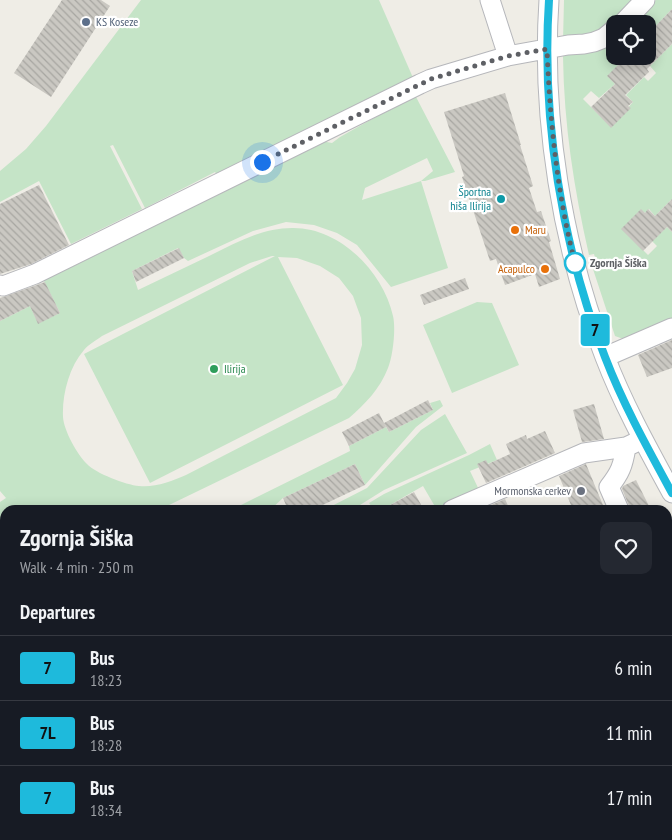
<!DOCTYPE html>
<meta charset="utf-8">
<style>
body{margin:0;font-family:"PT Sans Narrow",sans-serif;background:#242831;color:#f1f3f6;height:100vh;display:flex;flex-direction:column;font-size:19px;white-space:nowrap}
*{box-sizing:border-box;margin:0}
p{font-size:16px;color:#9ea1a6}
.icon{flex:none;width:28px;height:28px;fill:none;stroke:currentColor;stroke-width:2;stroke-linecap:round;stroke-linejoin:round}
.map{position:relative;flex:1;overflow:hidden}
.sheet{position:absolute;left:0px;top:505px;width:672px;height:335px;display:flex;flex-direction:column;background:#171b24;border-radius:15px 15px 0 0;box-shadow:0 2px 12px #0003}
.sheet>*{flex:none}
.badge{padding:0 10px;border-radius:4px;font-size:18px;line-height:32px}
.fabs{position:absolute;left:606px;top:15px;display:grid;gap:10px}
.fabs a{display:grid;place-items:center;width:50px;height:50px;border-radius:10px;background:#171b24;box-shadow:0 2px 12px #0003;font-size:25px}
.you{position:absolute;width:25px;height:25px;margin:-12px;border:4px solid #fff;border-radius:50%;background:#1a73e8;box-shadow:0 0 0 8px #1a73e833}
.map>.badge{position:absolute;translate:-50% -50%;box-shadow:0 0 0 2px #fff}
h2{padding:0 20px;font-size:19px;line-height:45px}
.round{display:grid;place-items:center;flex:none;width:52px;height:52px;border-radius:10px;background:#242831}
.headline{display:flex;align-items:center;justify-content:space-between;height:85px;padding:0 20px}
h1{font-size:24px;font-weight:800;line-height:38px}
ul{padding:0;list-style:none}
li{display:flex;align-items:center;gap:15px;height:65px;padding:0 20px;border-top:1px solid #363941}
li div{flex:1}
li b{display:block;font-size:19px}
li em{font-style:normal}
li .badge{min-width:55px;font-weight:700;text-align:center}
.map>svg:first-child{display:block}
.grass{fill:#c5e4c7;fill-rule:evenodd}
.building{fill:url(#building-back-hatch)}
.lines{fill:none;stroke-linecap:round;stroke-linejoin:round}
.minor-casing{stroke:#b6b7bb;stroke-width:21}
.major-casing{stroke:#e6cc68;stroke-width:26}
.minor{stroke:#fff;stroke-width:19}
.major{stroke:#f8f2b1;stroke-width:24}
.line-casing{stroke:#fff;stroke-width:11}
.line{stroke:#1ebadc;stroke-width:8}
.walk{stroke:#5e6065;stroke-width:5;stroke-dasharray:0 9}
.service-dot{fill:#5c6f8a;stroke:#fff;stroke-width:2}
.culture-dot{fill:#0f9aa8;stroke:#fff;stroke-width:2}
.food-dot{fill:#e8710a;stroke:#fff;stroke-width:2}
.stop-dot{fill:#fff;stroke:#1ebadc;stroke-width:2.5}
.leisure-dot{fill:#2e9e5b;stroke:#fff;stroke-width:2}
.worship-dot{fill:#6b7280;stroke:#fff;stroke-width:2}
.labels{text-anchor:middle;stroke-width:4.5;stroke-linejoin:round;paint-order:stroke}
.service-label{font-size:12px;fill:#4e5e75;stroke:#fff;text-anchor:start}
.culture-label{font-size:12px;fill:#0d838f;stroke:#fff;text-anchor:end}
.food-label{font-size:12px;fill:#c56008;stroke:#fff;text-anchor:start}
.stop-label{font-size:12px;font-weight:bold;fill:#5e6065;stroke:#fff;text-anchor:start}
.leisure-label{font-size:12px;fill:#27864d;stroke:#fff;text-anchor:start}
.worship-label{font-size:12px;fill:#5b616d;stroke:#fff;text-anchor:end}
</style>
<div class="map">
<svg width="672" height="840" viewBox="0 0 672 840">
<defs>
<pattern id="building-back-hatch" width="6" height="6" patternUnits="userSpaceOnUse" patternTransform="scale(1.25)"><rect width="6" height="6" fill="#cac8c2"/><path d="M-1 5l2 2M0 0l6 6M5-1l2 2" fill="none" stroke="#a7a6a1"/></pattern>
</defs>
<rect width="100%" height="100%" fill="#efede6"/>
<path class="grass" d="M 141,0 L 379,0 L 414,80 L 218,176 L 215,172 L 145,208 L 113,145 L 110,146 L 142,209 L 71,244 L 39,181 L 0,202 L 0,171 L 26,149 L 46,126 Z
M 564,0 L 634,0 L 605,33 L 563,41 Z
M 656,0 L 672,0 L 672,9 L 649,33 L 648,31 L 648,24 L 631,24 Z
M 615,39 L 615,56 L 627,56 L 608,76 L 615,84 L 599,98 L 591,91 L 583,99 L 611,127 L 633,102 L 626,95 L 644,77 L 648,81 L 656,73 L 650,66 L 672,44 L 672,199 L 655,216 L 649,209 L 645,213 L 641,210 L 622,229 L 648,255 L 657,246 L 652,241 L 667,227 L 672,232 L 672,322 L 626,340 L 615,336 L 591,263 L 596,261 L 594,254 L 589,255 C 574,189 564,125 563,57 L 564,53 Z
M 415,95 L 455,172 L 425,181 L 421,181 L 448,268 L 391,287 L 357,245 L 337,233 L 314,225 L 286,222 L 253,231 L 188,261 L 184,258 L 178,248 L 132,271 L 138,290 C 161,279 184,268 207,257 C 234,244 261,228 292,228 C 339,227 383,271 393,316 C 396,329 393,355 388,368 C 380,389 365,404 349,418 L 167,506 L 157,510 L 5,510 L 5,608 L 0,603 L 0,502 L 6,498 L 0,491 L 0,321 L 30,306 L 38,323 L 60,313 L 42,277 L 316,140 L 332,143 L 340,137 ZM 427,158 L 433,171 L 421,181 L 362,200 L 365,188 ZM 272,256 L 275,256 L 84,354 L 150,483 L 343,385 L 278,257 L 297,258 L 320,266 L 339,278 L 353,296 L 361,318 L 362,345 L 355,369 L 347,383 L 336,398 L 186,475 C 172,481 154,488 139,486 C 126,485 95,473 87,464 C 77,454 64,431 63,417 C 62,395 69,367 84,350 C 89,344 97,340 102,336 L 250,263 Z
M 477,302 L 492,303 L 519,365 L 452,393 L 423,325 Z
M 440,400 L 443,406 L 416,427 L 365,485 L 355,464 L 283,498 L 270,510 L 231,510 L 350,451 L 349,446 L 386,427 L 389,432 L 433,410 L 430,403 Z
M 445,414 L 467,453 L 384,490 L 352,510 L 324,510 L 367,488 L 421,430 Z
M 490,444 L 497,460 L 470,471 L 480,492 L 441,510 L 437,510 L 423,486 L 383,509 L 383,510 L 374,510 L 369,503 L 384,494 L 469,455 Z
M 0,638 L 5,643 L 5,742 L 0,747 Z"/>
<path class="building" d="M 62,0 L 101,0 L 110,6 L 51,97 L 14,73 Z
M 672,9 L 672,44 L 647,69 L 649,72 L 625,95 L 633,102 L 628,106 L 631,108 L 611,128 L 591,107 L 615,84 L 607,76 L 627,56 L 648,56 L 648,34 Z
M 505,93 L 521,145 L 520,145 L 533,186 L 529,188 L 537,212 L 541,211 L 551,241 L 549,242 L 560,279 L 539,287 L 535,274 L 505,285 L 496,259 L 490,261 L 462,177 L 464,176 L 444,112 Z
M 39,185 L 69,245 L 31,264 L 0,274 L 0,204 Z
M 672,199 L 672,232 L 667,227 L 643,251 L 621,229 L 641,209 L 645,213 L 648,209 L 655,216 Z
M 179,248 L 184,258 L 136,282 L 132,271 Z
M 465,278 L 469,289 L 424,305 L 420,295 Z
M 45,282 L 60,313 L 38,324 L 30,306 L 0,321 L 0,298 Z
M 672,340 L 672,368 L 647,377 L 638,355 Z
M 428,400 L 433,410 L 389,432 L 384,423 Z
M 594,404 L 604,439 L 582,442 L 573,410 Z
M 379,413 L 386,427 L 349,446 L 342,432 Z
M 545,431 L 555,453 L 486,483 L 477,464 L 486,460 L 488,464 L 510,454 L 506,444 L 526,435 L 527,439 Z
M 355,464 L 365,485 L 312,510 L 288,510 L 283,498 Z
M 586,464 L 605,510 L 573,510 L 559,476 Z
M 636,480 L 651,510 L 630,510 L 629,506 L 622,489 L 623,486 Z
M 414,492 L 424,510 L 381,510 Z
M 505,499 L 510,510 L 480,510 Z"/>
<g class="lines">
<g class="minor-casing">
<path id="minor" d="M 490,0 L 508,56 L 568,45 L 584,44 L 594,42 L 604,38 L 615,29
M 549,0 C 541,118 562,247 605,357 C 623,404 648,449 672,493
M 622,24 L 645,0
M 0,285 L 3,286 L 35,274 L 420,84 L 431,79 L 508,56
M 605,357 L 672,328
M 452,510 L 584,453 L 626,447 L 643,439
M 619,510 L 609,487 C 620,473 623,466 626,447
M 668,707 L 672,717
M 99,835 L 105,840
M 232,835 L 237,840
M 490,835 L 493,840
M 621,835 L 625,840
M 388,840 L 394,835
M 551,840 L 555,835"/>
</g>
<g class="major-casing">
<path id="major" d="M 668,542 L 672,540
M 0,620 L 5,625
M 0,787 L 5,786"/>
</g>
<use href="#minor" class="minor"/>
<use href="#major" class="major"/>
</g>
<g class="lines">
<g class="line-casing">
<path id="line" d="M 549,0 C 541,118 562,247 605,357 C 623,404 648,449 672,493"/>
</g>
<use href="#line" class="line"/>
<path class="walk" d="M 262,162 L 431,79 L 508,56 L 547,49 C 550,121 557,193 575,263"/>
</g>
<circle class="service-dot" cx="86" cy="22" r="5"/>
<circle class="culture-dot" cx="501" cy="199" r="5"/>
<g class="food-dot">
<circle cx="515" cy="230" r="5"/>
<circle cx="545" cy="269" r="5"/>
</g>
<circle class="stop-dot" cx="575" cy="263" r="10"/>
<circle class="leisure-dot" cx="214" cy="369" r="5"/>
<circle class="worship-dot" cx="581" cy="491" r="5"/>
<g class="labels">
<g class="service-label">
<text x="96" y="26">KS Koseze</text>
</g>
<g class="culture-label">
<text x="491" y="196">Športna<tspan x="491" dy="14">hiša Ilirija</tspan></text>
</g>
<g class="food-label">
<text x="525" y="234">Maru</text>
<text x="535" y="273" text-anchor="end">Acapulco</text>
</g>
<g class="stop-label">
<text x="590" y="267">Zgornja Šiška</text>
</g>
<g class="leisure-label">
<text x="224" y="373">Ilirija</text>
</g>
<g class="worship-label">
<text x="571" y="495">Mormonska cerkev</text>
</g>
</g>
</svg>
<div class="fabs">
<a><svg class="icon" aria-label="locate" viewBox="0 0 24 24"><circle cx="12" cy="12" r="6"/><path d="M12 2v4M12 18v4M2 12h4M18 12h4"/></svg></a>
</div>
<div class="you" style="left:262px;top:162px"></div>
<b class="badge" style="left:595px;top:330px;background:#1ebadc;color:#111">7</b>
<section class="sheet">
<div class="headline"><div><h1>Zgornja Šiška</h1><p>Walk · 4 min · 250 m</p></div><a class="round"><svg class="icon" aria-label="heart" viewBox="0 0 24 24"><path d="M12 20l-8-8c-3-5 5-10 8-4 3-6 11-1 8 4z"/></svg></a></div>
<h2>Departures</h2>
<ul>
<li><span class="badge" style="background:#1ebadc;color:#111">7</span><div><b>Bus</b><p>18:23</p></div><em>6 min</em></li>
<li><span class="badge" style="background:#1ebadc;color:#111">7L</span><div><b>Bus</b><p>18:28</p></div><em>11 min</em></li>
<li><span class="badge" style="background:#1ebadc;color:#111">7</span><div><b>Bus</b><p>18:34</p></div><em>17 min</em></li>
</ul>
</section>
</div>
